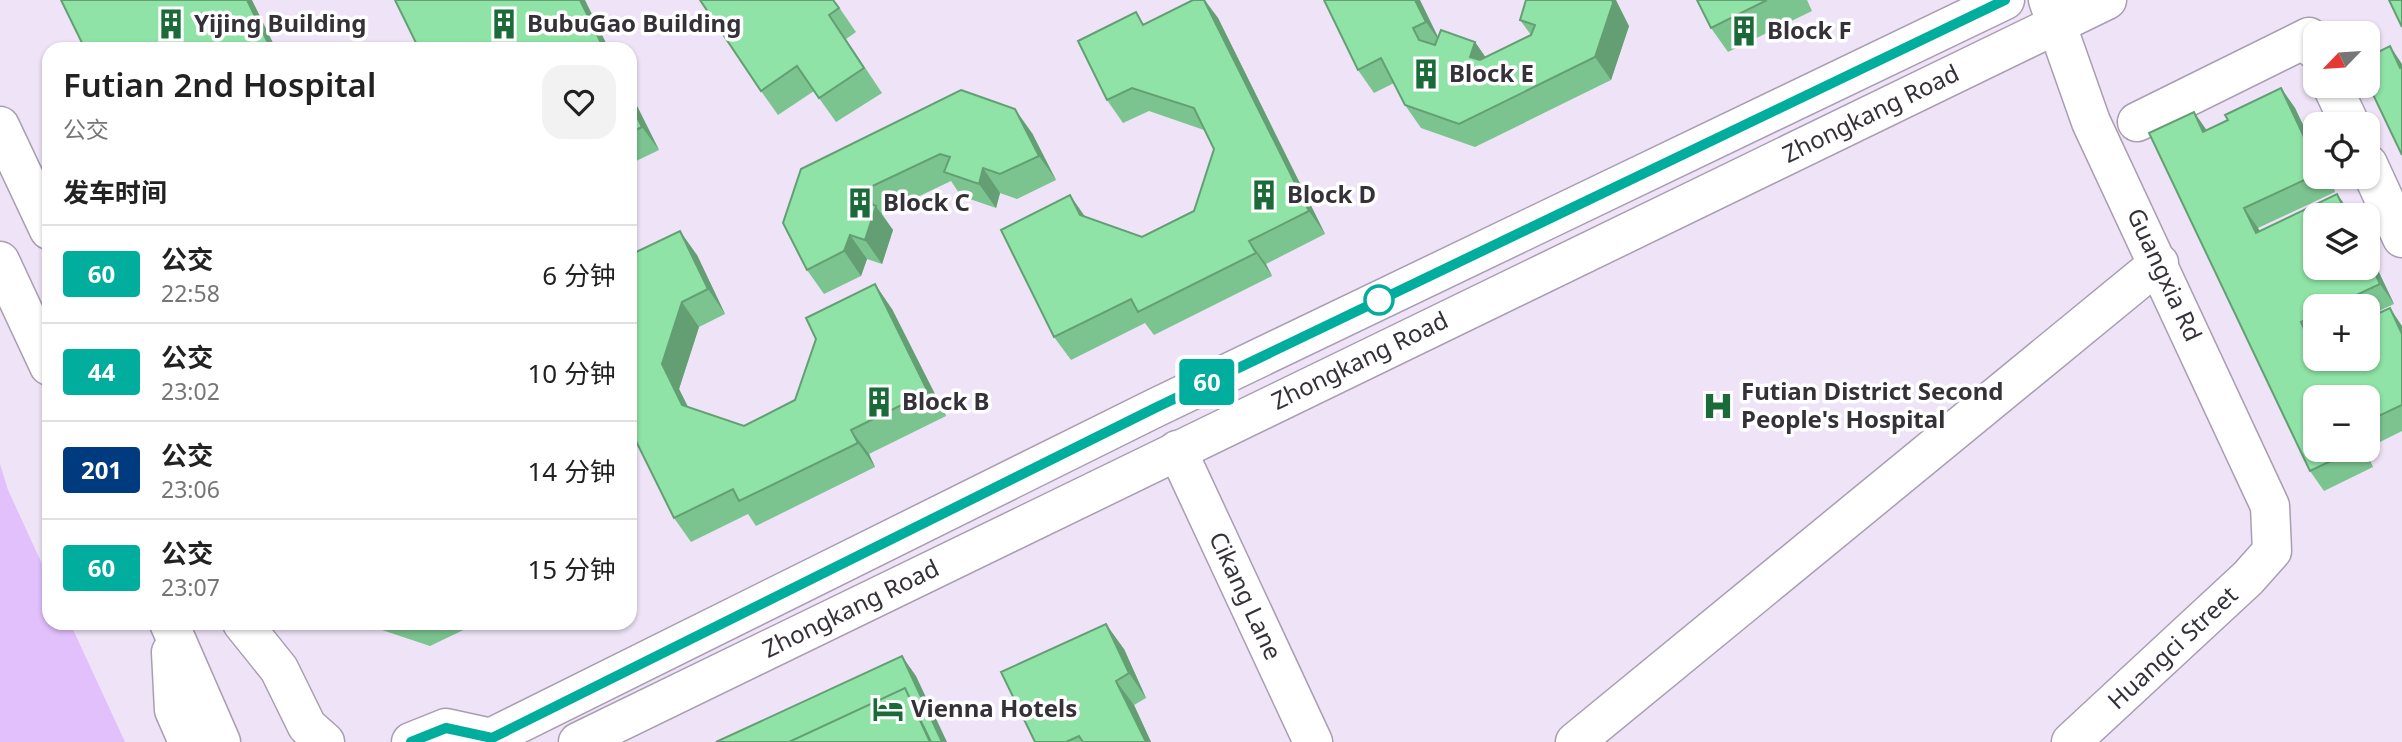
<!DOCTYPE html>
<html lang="zh">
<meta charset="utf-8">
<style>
body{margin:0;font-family:"Noto Sans","Noto Sans SC",sans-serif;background:#f2f2f2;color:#222;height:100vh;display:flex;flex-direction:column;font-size:26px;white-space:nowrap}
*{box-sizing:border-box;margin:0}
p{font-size:23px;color:#767676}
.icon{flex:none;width:38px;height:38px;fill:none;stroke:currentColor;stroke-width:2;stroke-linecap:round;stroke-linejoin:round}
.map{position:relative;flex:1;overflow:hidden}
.details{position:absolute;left:42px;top:42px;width:595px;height:588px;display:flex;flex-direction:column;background:#fff;border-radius:21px;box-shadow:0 2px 5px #0004}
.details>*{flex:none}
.badge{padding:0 14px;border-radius:5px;font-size:24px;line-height:46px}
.needle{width:46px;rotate:245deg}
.buttons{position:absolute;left:2303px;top:21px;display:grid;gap:14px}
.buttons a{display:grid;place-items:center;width:77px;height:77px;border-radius:14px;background:#fff;box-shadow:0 2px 5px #0004;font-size:35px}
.map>.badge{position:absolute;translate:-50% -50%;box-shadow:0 0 0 4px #fff}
h2{padding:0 21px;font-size:26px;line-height:63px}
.round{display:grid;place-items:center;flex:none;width:74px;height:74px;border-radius:21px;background:#f2f2f2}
.overview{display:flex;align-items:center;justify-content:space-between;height:119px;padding:0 21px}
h1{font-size:33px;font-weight:600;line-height:52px}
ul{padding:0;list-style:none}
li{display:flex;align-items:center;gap:21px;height:98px;padding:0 21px;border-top:2px solid #e0e0e0}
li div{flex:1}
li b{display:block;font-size:26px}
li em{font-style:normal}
li .badge{min-width:77px;font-weight:700;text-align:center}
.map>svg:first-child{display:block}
.park{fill:#e1c0fc}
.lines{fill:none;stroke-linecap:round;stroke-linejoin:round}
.street-casing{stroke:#a99eb1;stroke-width:41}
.secondary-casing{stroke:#a99eb1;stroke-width:41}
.street{stroke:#fff;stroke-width:38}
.secondary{stroke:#fff;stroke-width:38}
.wall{fill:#7bc38f}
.shaded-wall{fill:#649f74}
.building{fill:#8fe3a6;stroke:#649f74;stroke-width:2}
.line-casing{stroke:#fff;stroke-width:16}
.line{stroke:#01ad9c;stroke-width:10}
.stop-dot{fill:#fff;stroke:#01ad9c;stroke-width:3.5}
.labels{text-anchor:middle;stroke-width:7;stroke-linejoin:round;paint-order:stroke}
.poi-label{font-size:24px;font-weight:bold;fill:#353138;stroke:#fff;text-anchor:start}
.street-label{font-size:24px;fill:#353138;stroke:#fff}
</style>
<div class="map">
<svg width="2402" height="742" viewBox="0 0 2402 742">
<rect width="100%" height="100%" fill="#eee3f7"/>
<path class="park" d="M 0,464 L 8,490 L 49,579 L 49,623 L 70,623 L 125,742 L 0,742 Z"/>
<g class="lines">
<g class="street-casing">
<path id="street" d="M 2048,0 L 2091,122 L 2270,506 L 2272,551 L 2248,578 L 2071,742
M 2332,86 L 2350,124
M 2137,122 L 2309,37 L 2315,50
M 2368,164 L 2402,238
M 1177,450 L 1313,742
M 1575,742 L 2159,263"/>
</g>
<g class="secondary-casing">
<path id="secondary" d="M 0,126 L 49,230
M 0,261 L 49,366
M 169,623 L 221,742
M 242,623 L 279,669 L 307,726 L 325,742
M 171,652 L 174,710 L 188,742
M 411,742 L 446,728 L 492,738
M 482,742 L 1155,408 L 2005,0
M 578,742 L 2107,0"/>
</g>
<use href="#street" class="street"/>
<use href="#secondary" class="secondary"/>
</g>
<path class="wall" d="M 834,0 L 856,32 L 846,39 L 882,93 L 836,122 L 814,91 L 778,115 L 761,91 Z
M 1193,0 L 1205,0 L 1218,18 L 1325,234 L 1266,264 L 1272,276 L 1154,335 L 1145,323 L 1071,360 L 1054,337 L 1085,217 L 1142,237 L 1194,211 L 1214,149 L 1204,130 L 1149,111 L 1123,123 L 1107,100 L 1145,24 Z
M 1415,0 L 1438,37 L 1475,42 L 1485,57 L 1531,35 L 1520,20 L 1629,26 L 1611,80 L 1475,147 L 1421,128 L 1405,105 L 1394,83 L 1374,93 L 1358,70 Z
M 1697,0 L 1807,0 L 1812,11 L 1728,52 L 1711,28 Z
M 2281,88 L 2295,108 L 2315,150 L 2315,177 L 2328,177 L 2335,192 L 2258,228 L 2260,231 L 2337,194 L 2351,214 L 2394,304 L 2368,316 L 2368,306 L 2315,306 L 2315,343 L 2402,326 L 2402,431 L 2368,448 L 2368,397 L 2315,450 L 2364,450 L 2373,467 L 2324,491 L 2310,471 L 2207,130 L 2228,120 Z
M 630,92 L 659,150 L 630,164 Z
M 1032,133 L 1056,180 L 1017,199 L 1000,193 L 996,208 L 961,196 L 951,181 L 882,214 L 893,230 L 882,264 L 867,259 L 861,276 L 824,294 L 807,270 L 801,169 Z
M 697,255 L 725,314 L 699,327 L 679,389 L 688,407 L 744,426 L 795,400 L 892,309 L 946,416 L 869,454 L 875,467 L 756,526 L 748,514 L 691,542 L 674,518 L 630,429 Z
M 373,623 L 478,623 L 430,646 L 376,628 Z
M 1124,649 L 1146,698 L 1134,705 L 1151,742 L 1035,742 Z"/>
<path class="shaded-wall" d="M 247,0 L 252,0 L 276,49 L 271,49 Z
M 580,0 L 585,0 L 609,49 L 604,49 Z
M 1204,0 L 1218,18 L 1325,234 L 1309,211 Z
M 1415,0 L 1420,0 L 1442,45 L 1426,22 Z
M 1612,0 L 1616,0 L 1629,26 L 1611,80 L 1595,57 Z
M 1475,42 L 1491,65 L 1470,57 Z
M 2390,46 L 2402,64 L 2402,71 Z
M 2281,88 L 2295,108 L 2315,150 L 2315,160 Z
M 630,92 L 659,150 L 642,127 L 630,102 Z
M 1015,109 L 1032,133 L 1056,180 L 1039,156 Z
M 2194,112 L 2208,132 L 2203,132 Z
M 983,168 L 1000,193 L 996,208 L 979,184 Z
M 2324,177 L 2328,177 L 2335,192 Z
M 864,190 L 893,230 L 882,264 L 865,240 L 861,201 Z
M 2337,194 L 2352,215 L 2347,215 Z
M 1070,195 L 1086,218 L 1080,215 Z
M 2244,208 L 2258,228 L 2270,253 L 2256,233 Z
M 680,231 L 697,255 L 725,314 L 708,289 Z
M 850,235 L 867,259 L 861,276 L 844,251 Z
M 1249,241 L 1266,264 L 1272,276 L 1256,253 Z
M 2368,249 L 2394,304 L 2380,284 L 2368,258 Z
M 875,284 L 892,309 L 946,416 L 928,392 Z
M 682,302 L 699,327 L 679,389 L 699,429 L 682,405 L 662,364 Z
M 2390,308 L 2402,326 L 2402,334 Z
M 2301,322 L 2315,343 L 2311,345 Z
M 851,430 L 869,454 L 875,467 L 858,443 Z
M 2361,450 L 2364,450 L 2373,467 Z
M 1106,624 L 1124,649 L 1146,698 L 1129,673 Z
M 902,656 L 916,676 L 947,742 L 942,742 Z
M 1116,681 L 1134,705 L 1151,742 L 1146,742 Z"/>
<path class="building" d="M 61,0 L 247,0 L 271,49 L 85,49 Z
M 395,0 L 580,0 L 604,49 L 419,49 Z
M 700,0 L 833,0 L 839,8 L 829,15 L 864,68 L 819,98 L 797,66 L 761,91 Z
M 1193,0 L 1204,0 L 1309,211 L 1249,241 L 1256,253 L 1138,312 L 1131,299 L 1054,337 L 1001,230 L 1070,195 L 1080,215 L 1142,237 L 1194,211 L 1214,149 L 1194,108 L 1132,88 L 1107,100 L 1078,41 L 1136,12 L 1143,25 Z
M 1324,0 L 1415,0 L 1426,22 L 1413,28 L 1419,40 L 1435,45 L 1441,30 L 1475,42 L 1470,57 L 1480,60 L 1531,35 L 1535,25 L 1520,20 L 1526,0 L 1612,0 L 1613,3 L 1595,57 L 1459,124 L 1405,105 L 1381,58 L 1358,70 Z
M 1697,0 L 1767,0 L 1711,28 Z
M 2389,0 L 2402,0 L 2402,27 Z
M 2390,46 L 2400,68 L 2402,67 L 2402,155 L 2368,84 L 2368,57 Z
M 2281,88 L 2315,160 L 2315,175 L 2244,208 L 2256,233 L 2337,194 L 2347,215 L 2315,215 L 2315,268 L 2368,268 L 2368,258 L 2380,284 L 2333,306 L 2315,306 L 2315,315 L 2301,322 L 2311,345 L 2315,343 L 2315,359 L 2368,359 L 2368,318 L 2390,308 L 2402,334 L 2402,405 L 2368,421 L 2368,397 L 2315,397 L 2315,450 L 2354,450 L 2310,471 L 2149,133 L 2194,112 L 2203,132 L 2228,120 L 2225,115 Z
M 961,90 L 1015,109 L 1039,156 L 1000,174 L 983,168 L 979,184 L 944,172 L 950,157 L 940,154 L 864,190 L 861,201 L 876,206 L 865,240 L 850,235 L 844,251 L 807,270 L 783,223 L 801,169 Z
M 630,102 L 642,127 L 630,133 Z
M 680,231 L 708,289 L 682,302 L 662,364 L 682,405 L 744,426 L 795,400 L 816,339 L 806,318 L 875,284 L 928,392 L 851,430 L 858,443 L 739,501 L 733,489 L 674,518 L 630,429 L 630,255 Z
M 1106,624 L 1129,673 L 1116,681 L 1146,742 L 1083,742 L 1079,736 L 1066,742 L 1035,742 L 1001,672 Z
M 902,656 L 942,742 L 931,742 L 905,688 L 789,742 L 716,742 Z
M 905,688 L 930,742 L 789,742 Z"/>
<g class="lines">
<g class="line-casing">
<path id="line" d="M 411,742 L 446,728 L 492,738 L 1155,408 L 2005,0"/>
</g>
<use href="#line" class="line"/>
</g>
<defs>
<g id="building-bare" transform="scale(2.415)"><path d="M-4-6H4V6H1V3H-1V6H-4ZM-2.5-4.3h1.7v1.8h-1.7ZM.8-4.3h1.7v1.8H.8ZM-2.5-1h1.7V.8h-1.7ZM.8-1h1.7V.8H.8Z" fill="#1b6a39" stroke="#fff" stroke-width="2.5" paint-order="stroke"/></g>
<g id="hospital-bare" transform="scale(2.415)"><path d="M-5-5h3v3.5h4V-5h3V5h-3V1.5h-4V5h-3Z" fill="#1b6a39" stroke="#fff" stroke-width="2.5" paint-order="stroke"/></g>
<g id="hotel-bare" transform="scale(2.415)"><path d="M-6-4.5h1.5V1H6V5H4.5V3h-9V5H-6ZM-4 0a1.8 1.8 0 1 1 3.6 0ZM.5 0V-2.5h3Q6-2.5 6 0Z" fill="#1b6a39" stroke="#fff" stroke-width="2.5" paint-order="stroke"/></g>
</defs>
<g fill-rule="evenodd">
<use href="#building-bare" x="171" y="24"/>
<use href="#building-bare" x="504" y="24"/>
<use href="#building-bare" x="1744" y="31"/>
<use href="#building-bare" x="1426" y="74"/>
<use href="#building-bare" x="1264" y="195"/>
<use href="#building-bare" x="860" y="203"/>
<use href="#building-bare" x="879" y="402"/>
<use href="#hospital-bare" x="1718" y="406"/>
<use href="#hotel-bare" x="888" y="709"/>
</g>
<circle class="stop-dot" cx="1379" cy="300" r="14"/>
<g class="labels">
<g class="poi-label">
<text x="194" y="32">Yijing Building</text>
<text x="527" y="32">BubuGao Building</text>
<text x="1767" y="39">Block F</text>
<text x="1449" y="82">Block E</text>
<text x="1287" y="203">Block D</text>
<text x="883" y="211">Block C</text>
<text x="1741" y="400">Futian District Second<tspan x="1741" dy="28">People's Hospital</tspan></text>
<text x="902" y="410">Block B</text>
<text x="911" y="717">Vienna Hotels</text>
</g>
<g class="street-label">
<text transform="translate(1871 114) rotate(-26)" y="8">Zhongkang Road</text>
<text transform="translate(2164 275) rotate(65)" y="8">Guangxia Rd</text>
<text transform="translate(1360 361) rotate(-26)" y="8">Zhongkang Road</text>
<text transform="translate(1245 596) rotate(65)" y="8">Cikang Lane</text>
<text transform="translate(851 609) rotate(-26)" y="8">Zhongkang Road</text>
<text transform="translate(2173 648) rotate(-43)" y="8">Huangci Street</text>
</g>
</g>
</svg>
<div class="buttons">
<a><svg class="needle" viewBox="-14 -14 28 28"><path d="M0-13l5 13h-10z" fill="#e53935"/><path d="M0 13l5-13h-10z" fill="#767676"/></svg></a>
<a><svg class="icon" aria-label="locate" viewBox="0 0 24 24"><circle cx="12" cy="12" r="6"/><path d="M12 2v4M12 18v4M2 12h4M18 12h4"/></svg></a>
<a><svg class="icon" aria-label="layers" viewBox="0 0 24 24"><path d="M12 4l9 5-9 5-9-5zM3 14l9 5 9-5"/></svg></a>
<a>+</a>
<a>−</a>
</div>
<b class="badge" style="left:1207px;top:382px;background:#01ad9c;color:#fff">60</b>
<section class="details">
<div class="overview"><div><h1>Futian 2nd Hospital</h1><p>公交</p></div><a class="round"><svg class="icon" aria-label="heart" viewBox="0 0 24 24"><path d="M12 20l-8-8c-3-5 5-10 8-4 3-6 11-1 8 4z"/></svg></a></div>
<h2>发车时间</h2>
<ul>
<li><span class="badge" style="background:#01ad9c;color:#fff">60</span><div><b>公交</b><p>22:58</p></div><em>6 分钟</em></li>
<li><span class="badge" style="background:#01ad9c;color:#fff">44</span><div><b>公交</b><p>23:02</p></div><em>10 分钟</em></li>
<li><span class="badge" style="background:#003b80;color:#fff">201</span><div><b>公交</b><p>23:06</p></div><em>14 分钟</em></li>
<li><span class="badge" style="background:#01ad9c;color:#fff">60</span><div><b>公交</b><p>23:07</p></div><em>15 分钟</em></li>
</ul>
</section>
</div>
